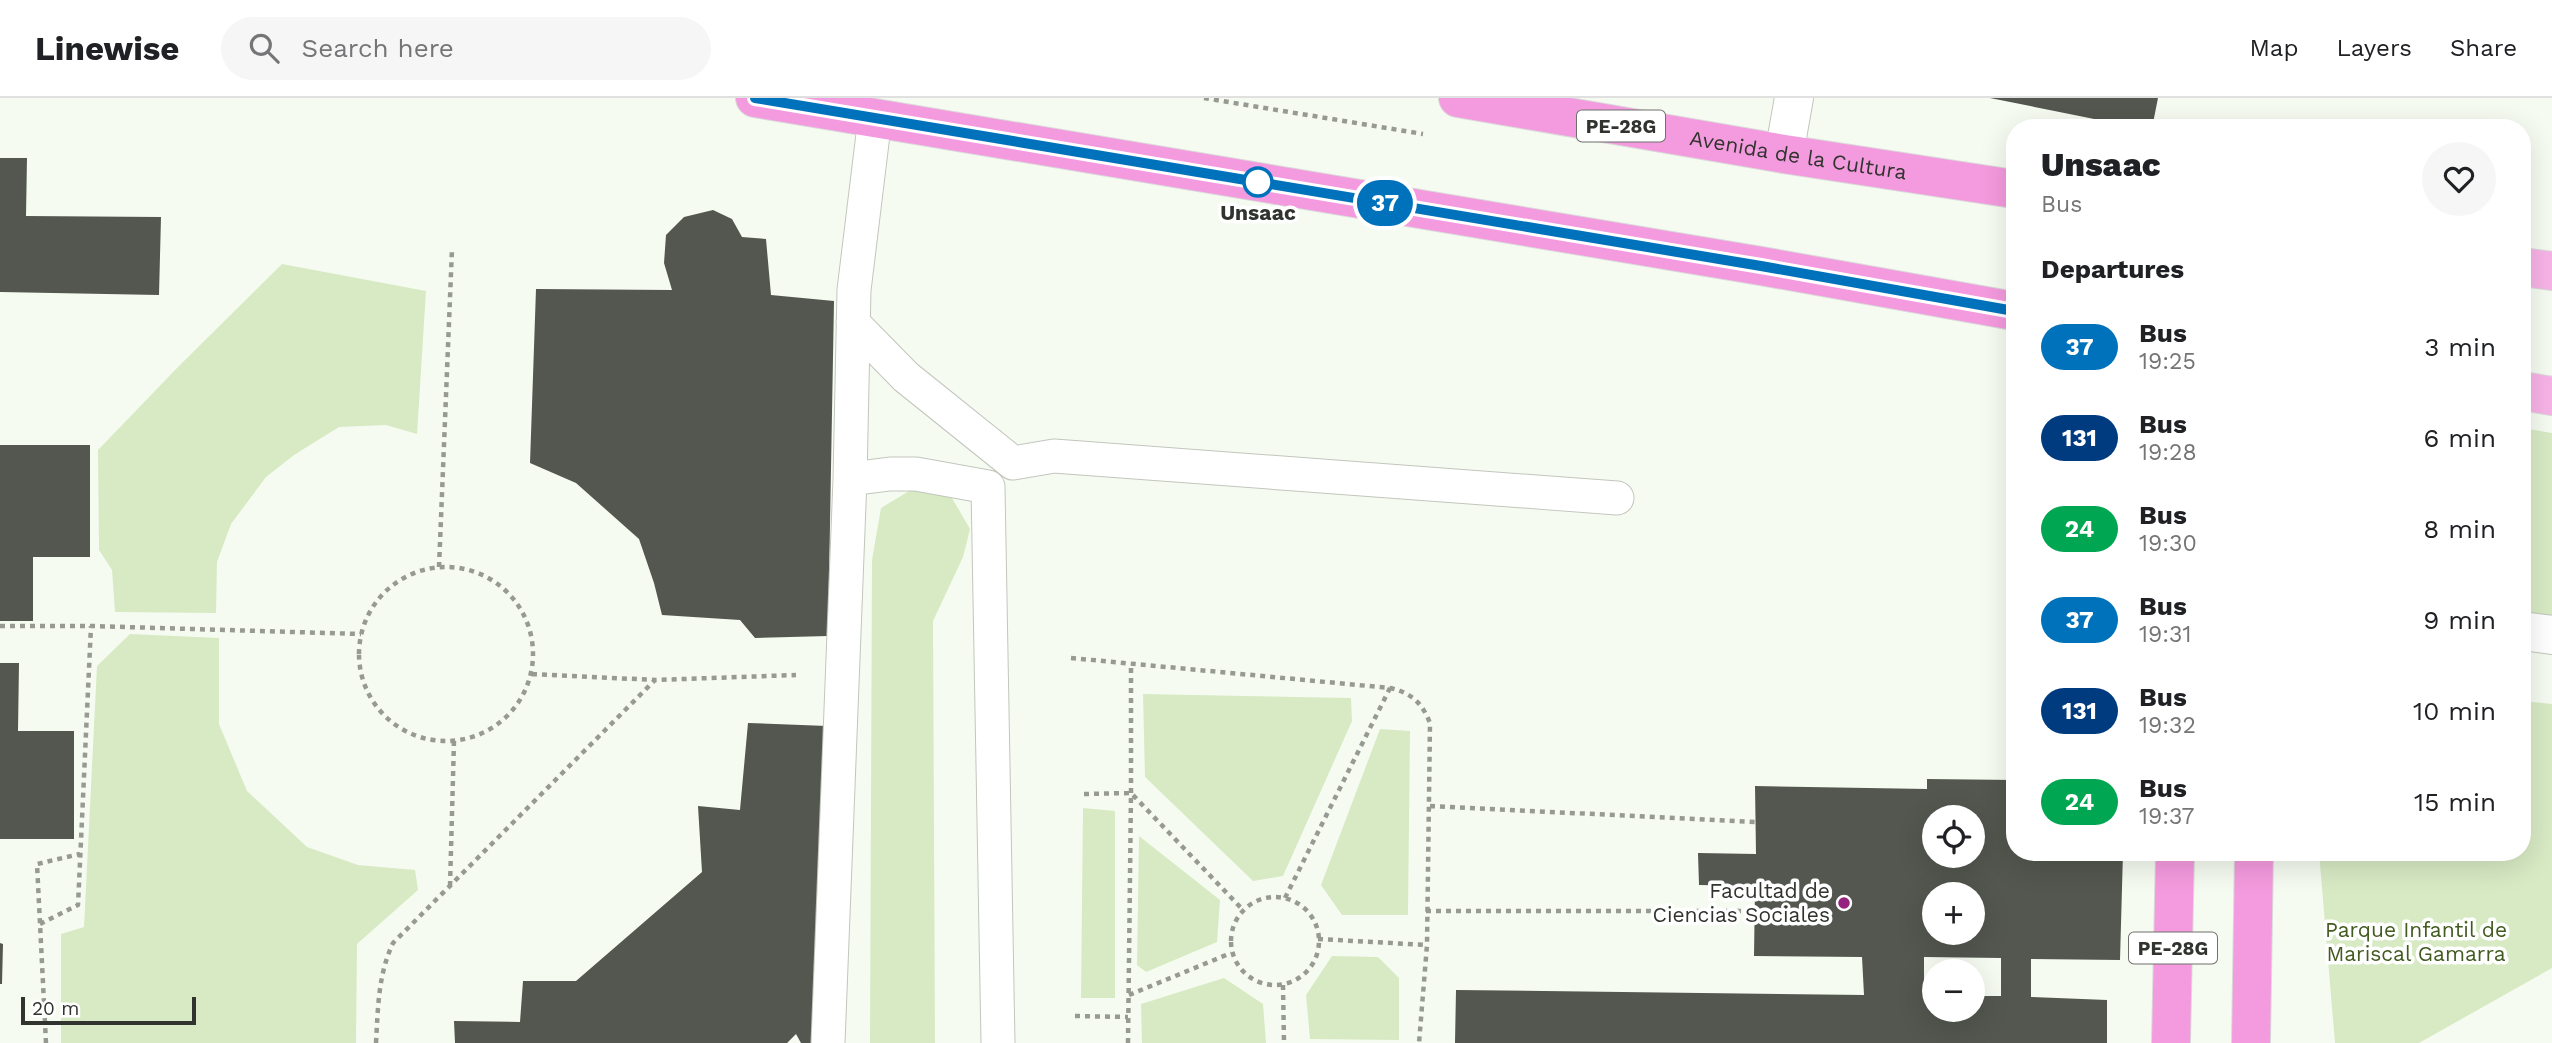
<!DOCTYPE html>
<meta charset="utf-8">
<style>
body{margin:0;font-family:"Work Sans",sans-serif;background:#f6f6f6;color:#202124;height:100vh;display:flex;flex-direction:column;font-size:26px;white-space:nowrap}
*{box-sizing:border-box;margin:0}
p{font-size:23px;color:#757577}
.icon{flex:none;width:38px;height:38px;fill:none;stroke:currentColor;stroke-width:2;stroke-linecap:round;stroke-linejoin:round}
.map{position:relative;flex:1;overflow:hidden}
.sheet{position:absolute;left:2006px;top:21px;width:525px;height:742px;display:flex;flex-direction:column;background:#fff;border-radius:28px;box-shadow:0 7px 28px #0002}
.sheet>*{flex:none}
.badge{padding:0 14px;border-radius:23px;font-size:24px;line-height:46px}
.fabs{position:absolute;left:1922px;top:707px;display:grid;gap:14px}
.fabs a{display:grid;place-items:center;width:63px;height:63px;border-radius:50%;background:#fff;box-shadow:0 7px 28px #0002;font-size:35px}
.scale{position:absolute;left:21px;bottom:18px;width:175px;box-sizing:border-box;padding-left:7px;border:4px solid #31332f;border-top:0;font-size:19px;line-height:24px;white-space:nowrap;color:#31332f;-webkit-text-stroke:5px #fff;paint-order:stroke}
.map>.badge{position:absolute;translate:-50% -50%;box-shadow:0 0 0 4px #fff}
h2{padding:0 35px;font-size:26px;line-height:63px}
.round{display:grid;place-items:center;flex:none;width:74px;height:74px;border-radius:37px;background:#f6f6f6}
.summary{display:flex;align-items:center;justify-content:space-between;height:119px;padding:0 35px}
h1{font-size:33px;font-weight:800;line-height:52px}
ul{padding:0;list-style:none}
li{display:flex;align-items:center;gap:21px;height:91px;padding:0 35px}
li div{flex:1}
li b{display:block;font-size:26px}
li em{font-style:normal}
li .badge{min-width:77px;font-weight:700;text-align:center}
header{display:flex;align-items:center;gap:42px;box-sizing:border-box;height:98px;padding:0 35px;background:#fff;border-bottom:2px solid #e0e0e0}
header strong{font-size:33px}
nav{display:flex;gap:38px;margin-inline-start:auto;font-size:24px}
.search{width:490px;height:63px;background:#f6f6f6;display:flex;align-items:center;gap:18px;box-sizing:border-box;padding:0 24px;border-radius:38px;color:#757577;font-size:26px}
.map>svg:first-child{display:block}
.green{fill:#d7eac4}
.building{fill:#53574f;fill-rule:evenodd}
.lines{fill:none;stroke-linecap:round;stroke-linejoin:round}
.service-casing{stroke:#c2c6bd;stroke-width:35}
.minor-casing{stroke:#c2c6bd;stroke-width:40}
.tertiary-casing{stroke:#c2c6bd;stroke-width:40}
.primary-casing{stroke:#dadada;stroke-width:40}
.trunk-casing{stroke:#dadada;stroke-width:40}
.path{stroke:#979a93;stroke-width:4.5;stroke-dasharray:5 5;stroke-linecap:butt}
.service{stroke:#fff;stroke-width:33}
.minor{stroke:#fff;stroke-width:38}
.tertiary{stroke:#fff;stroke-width:38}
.primary{stroke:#f7b3e6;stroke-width:38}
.trunk{stroke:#f49ade;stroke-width:38}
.line-casing{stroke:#fff;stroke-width:16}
.line{stroke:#0072bc;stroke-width:10}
.stop-dot{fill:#fff;stroke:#0072bc;stroke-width:3.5}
.poi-dot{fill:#96227f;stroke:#fff;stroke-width:2.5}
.labels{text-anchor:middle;stroke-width:7;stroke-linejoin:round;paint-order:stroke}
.shield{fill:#fff;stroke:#6f706d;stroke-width:2}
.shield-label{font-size:19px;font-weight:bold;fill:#31332f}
.street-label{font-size:21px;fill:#31332f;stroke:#fff}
.stop-label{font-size:21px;font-weight:bold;fill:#31332f;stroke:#fff}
.poi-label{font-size:21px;fill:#31332f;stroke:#fff;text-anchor:end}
.park-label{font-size:21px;fill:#435b20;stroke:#fff}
</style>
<header>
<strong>Linewise</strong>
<div class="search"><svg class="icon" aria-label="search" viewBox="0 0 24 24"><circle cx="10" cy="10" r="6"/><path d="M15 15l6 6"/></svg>Search here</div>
<nav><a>Map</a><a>Layers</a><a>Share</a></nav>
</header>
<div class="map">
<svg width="2552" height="945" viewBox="0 0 2552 945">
<rect width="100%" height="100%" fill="#f6fbf1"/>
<path class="green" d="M 282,166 L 426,193 L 417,336 L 386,327 L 339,329 L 294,357 L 266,379 L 231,426 L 217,464 L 216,515 L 115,514 L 112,472 L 99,452 L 98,352 L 178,269 Z
M 2522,330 L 2552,335 L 2552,520 L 2522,516 Z
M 914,390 L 952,400 L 970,431 L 963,459 L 933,523 L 935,945 L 870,945 L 872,462 L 881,410 Z
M 130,536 L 219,540 L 219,626 L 247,693 L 307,749 L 358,767 L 415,772 L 418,792 L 357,846 L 356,945 L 61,945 L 61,836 L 84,829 L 97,568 Z
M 1143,596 L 1351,600 L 1352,623 L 1283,778 L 1253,783 L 1145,679 Z
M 2522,603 L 2552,606 L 2552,870 L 2419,945 L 2335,945 L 2319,754 L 2522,754 Z
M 1380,631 L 1410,633 L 1408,817 L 1342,817 L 1321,787 Z
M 1083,710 L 1115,713 L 1115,900 L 1081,900 Z
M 1139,738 L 1220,802 L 1217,844 L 1146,874 L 1137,867 Z
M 1332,858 L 1378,859 L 1399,880 L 1399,942 L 1310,941 L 1306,897 Z
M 1224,880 L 1263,906 L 1266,945 L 1142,945 L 1141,906 Z"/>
<path class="building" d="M 1990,0 L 2158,0 L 2152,30 L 2139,30 Z
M 0,60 L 27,60 L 26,118 L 161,119 L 159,197 L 0,194 Z
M 713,112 L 732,121 L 742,139 L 766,141 L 771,197 L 834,203 L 828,538 L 755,540 L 740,522 L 662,517 L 654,485 L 639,441 L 576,385 L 530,365 L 536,191 L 672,192 L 664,165 L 666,137 L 684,119 Z
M 0,347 L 90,347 L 90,459 L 33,459 L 33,523 L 0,523 Z
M 0,565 L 19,565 L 18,633 L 74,633 L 74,741 L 0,741 Z
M 748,625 L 827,628 L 821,945 L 801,945 L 796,936 L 787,945 L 455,945 L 454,923 L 520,924 L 523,883 L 576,883 L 702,774 L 698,708 L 740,712 Z
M 1927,681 L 2014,682 L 2014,754 L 2123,754 L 2120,862 L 2031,861 L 2031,899 L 2107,902 L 2107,945 L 1455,945 L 1456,892 L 1864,897 L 1862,859 L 1754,858 L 1755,788 L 1699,787 L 1698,755 L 1756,756 L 1755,688 L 1927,691 ZM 1934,719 L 1972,719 L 1972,758 L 1934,758 ZM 1934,796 L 1972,796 L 1972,835 L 1934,835 ZM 1924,859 L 2001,860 L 2001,898 L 1972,898 L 1972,912 L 1934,912 L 1934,897 L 1924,897 Z
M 0,845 L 3,846 L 2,886 L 0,886 Z"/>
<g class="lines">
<g class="service-casing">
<path id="service" d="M 875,20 L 854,192 L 850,381 L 890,376 L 916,376 L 988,389 L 998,945
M 853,225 L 906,279 L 1013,365 L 1054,358 L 1617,400
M 828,945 L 850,381"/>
</g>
<g class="minor-casing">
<path id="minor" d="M 2522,533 L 2552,537"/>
</g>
<g class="tertiary-casing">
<path id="tertiary" d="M 1784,56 L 1794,0"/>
</g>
<g class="primary-casing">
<path id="primary" d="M 2522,169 L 2552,173
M 2522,293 L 2552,298"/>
</g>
<g class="trunk-casing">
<g id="trunk">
<path d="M 755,0 L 1761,168 L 2014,213"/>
<path id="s1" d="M 1458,0 L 1784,56 L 2014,91"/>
<path d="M 2171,945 L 2175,754"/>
<path d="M 2251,945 L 2254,754"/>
</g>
</g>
<path class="path" d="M 1204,0 L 1423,36
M359 556a87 87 0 1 1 174 0a87 87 0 1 1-174 0Z
M 439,469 L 452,151
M 0,528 L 91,528 L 361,536
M 1071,560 L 1390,590 C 1412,595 1422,605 1430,625 L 1427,847 L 1419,945
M 532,576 L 655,582
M 1084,696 L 1131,695 L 1243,812
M 1430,708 L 1755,724
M 450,788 L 454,643
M1231 843a44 44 0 1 1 88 0a44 44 0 1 1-88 0Z
M 1285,800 L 1390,590
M 1426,813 L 1755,813
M 40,826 L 78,807 L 91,528
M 1318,841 L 1427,847
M 1283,887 L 1284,945
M 1129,897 L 1231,855
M 1075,918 L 1128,919
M 46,945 L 37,766 L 80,756
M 376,945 C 378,910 378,877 393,845 L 655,582 L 796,577
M 1128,945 L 1131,695 L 1131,566"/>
<use href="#service" class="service"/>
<use href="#minor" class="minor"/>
<use href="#tertiary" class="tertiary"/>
<use href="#primary" class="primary"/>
<use href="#trunk" class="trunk"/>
</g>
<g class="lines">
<g class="line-casing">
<path id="line" d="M 755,0 L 1761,168 L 2014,213"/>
</g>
<use href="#line" class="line"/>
</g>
<circle class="stop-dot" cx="1258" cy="84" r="14"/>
<circle class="poi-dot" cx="1844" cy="805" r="7"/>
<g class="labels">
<g class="shield">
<rect x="1577" y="12.5" width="88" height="31" rx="5"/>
<rect x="2129" y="834.5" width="88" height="31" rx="5"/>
</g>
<g class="shield-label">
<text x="1621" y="35">PE-28G</text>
<text x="2173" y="857">PE-28G</text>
</g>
<g class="street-label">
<text dy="7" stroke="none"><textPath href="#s1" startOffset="345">Avenida de la Cultura</textPath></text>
</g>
<g class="stop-label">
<text x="1258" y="122">Unsaac</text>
</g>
<g class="poi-label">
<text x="1830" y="800">Facultad de<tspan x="1830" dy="24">Ciencias Sociales</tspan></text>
</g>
<g class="park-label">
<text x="2416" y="839">Parque Infantil de<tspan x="2416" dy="24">Mariscal Gamarra</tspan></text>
</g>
</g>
</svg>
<div class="fabs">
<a><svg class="icon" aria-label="locate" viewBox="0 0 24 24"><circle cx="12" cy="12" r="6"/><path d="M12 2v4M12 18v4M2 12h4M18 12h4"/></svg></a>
<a>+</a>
<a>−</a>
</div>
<div class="scale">20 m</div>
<b class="badge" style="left:1385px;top:105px;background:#0072bc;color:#fff">37</b>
<section class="sheet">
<div class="summary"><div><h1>Unsaac</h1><p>Bus</p></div><a class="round"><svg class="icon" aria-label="heart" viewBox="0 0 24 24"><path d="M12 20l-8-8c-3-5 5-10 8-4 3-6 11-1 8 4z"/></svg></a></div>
<h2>Departures</h2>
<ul>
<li><span class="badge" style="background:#0072bc;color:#fff">37</span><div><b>Bus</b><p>19:25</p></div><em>3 min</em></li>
<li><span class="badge" style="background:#003b80;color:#fff">131</span><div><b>Bus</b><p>19:28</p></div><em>6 min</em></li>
<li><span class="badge" style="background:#00a651;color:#fff">24</span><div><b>Bus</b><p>19:30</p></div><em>8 min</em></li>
<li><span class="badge" style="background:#0072bc;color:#fff">37</span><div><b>Bus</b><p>19:31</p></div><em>9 min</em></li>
<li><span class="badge" style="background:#003b80;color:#fff">131</span><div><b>Bus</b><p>19:32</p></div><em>10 min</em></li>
<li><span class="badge" style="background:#00a651;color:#fff">24</span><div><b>Bus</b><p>19:37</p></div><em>15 min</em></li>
</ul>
</section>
</div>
